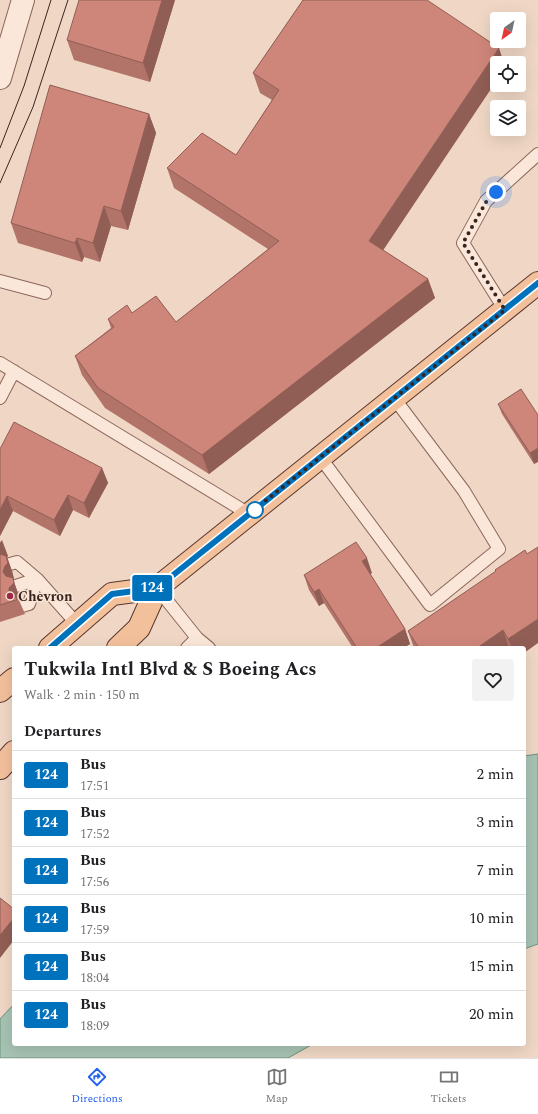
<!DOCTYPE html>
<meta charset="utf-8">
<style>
body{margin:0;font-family:Spectral,serif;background:#f2f2f2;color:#202124;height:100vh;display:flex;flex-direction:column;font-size:15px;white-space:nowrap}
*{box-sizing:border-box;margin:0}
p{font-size:13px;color:#757577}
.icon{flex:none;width:22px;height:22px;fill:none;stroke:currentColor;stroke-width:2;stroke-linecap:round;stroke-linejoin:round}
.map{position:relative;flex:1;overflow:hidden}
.details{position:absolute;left:12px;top:646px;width:514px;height:400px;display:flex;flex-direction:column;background:#fff;border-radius:4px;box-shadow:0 4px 16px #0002}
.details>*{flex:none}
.badge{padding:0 8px;border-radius:3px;font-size:14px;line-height:26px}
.needle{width:26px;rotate:213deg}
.buttons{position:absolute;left:490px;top:12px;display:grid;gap:8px}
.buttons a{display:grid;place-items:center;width:36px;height:36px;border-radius:4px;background:#fff;box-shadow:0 4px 16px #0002;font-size:20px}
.you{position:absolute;width:20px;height:20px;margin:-10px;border:3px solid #fff;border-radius:50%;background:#1a73e8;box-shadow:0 0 0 6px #1a73e833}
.map>.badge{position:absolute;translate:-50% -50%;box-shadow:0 0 0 2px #fff}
h2{padding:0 12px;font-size:15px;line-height:36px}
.round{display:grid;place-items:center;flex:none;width:42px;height:42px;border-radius:4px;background:#f2f2f2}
.head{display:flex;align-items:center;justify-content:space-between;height:68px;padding:0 12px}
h1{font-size:19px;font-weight:700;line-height:30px}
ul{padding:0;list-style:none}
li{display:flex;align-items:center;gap:12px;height:48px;padding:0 12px;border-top:1px solid #e0e0e0}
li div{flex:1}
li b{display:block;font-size:15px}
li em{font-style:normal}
li .badge{min-width:44px;font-weight:700;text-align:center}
.tab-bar{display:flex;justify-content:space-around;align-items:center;height:56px;border-top:1px solid #e0e0e0;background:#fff;font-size:11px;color:#757577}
.tab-bar a{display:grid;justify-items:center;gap:2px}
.tab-bar .active{color:#2563eb}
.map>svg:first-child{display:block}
.water{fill:#a7c3b3;stroke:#6d927e}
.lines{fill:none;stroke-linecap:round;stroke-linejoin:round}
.service-casing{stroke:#8b675a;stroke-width:14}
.tertiary-casing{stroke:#8b675a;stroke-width:24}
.primary-casing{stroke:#59372e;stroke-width:24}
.service{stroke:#fae7d9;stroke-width:12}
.tertiary{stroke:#fae7d9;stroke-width:22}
.primary{stroke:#f3c09c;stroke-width:22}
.tram{stroke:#3b241f;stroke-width:1}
.wall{fill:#b27369}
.shaded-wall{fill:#915e55}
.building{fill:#cf867a;stroke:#915e55}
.line-casing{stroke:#fff;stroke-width:9}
.line{stroke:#0072bc;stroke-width:6}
.walk{stroke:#3b241f;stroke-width:4;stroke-dasharray:0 7.2}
.stop-dot{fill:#fff;stroke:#0072bc;stroke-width:2}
.poi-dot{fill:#9c2849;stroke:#f7e4d5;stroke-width:1.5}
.labels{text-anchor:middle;stroke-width:3;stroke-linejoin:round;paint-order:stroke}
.poi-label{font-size:14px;font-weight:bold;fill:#3b241f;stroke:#f7e4d5;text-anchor:start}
</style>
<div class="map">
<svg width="538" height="1058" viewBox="0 0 538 1058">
<rect width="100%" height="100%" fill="#f0d7c5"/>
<path class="water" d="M 538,754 L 538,944 L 524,949 L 524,756 Z
M 14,1004 L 14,1044 L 313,1044 L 288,1058 L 0,1058 L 0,1019 Z"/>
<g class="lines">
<g class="service-casing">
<path id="service" d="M 0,281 L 45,293
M 505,310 L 463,243 L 486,201 L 538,154
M 0,363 L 249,514
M 0,398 L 14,371
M 320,457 L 430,605 L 499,549 L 464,491 L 394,398
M 10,564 L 17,562 L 37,579 L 77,624
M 16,586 L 37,579 L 29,604 L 22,606
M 157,588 L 197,638 L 209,648
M 187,648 L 197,638"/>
</g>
<g class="tertiary-casing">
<path id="tertiary" d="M 0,78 L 23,0"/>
</g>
<g class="primary-casing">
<path id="primary" d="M 50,648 L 112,594 L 157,588
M 118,648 L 139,628 L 157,588 L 538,283
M 0,691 L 14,679
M 0,768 L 14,752"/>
</g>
<use href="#service" class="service"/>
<use href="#tertiary" class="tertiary"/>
<use href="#primary" class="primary"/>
<path class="tram" d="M 0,148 L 24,86 L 51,0
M 0,183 L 33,107 L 68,0"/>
</g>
<path class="wall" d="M 175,0 L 150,82 L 74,60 L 67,40 Z
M 303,0 L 383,250 L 428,279 L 435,298 L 209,474 L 105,408 L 82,375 L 75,356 L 111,328 L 108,319 L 132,313 L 176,322 L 268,249 L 174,188 L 167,168 L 236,155 L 272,100 L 260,93 L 253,73 Z
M 149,114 L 156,133 L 128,230 L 111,226 L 100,262 L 84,257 L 82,262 L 18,243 L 11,223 Z
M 521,389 L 534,464 L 502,414 L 498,404 Z
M 0,449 L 102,468 L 108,483 L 89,518 L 73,510 L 60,536 L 13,511 L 0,536 Z
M 0,541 L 8,556 L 7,557 L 12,571 L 14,579 L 13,579 L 20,599 L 19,600 L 25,614 L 0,622 Z
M 525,550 L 524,648 L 414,648 L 408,631 L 496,572 L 495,570 Z
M 372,573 L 370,574 L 405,629 L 410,644 L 403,648 L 353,648 L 324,603 L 319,606 L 309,590 L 304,575 Z"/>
<path class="shaded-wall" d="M 162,0 L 175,0 L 150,82 L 143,63 Z
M 499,48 L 504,63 L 497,63 L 497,80 L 376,261 L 369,241 Z
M 149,114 L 156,133 L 128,230 L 121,211 Z
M 104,206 L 111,226 L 100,262 L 93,243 Z
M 77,238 L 84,257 L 82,262 L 75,243 Z
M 428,279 L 435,298 L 209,474 L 202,455 Z
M 538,448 L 538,462 L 534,464 L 530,453 Z
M 102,468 L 108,483 L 89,518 L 84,503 Z
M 68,495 L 73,510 L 60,536 L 54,520 Z
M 7,496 L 13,511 L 0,536 L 0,510 Z
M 2,540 L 8,556 L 7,557 L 12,571 L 14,579 L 13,579 L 20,599 L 19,600 L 19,599 L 12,601 L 9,593 L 9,588 L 3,572 L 0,558 L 0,543 Z
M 367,558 L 372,573 L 367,576 L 362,561 Z
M 319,589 L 324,603 L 319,606 L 314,592 Z
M 538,619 L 538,643 L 524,653 L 524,648 L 512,648 L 508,639 Z
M 405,629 L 410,644 L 403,648 L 376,648 Z
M 503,630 L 509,648 L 477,648 Z
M 14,918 L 14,940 L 0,958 L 0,935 Z"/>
<path class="building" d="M 79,0 L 162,0 L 143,63 L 67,40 Z
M 303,0 L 427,0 L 499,48 L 369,241 L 428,279 L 202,455 L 98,388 L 75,356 L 114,327 L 108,319 L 127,305 L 132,313 L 156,296 L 176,322 L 279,241 L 167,168 L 202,133 L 236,155 L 279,90 L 253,73 Z
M 50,85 L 149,114 L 121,211 L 104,206 L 93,243 L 77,238 L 75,243 L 11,223 Z
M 521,389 L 538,415 L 538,448 L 530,453 L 498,404 Z
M 14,422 L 102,468 L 84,503 L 68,495 L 54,520 L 7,496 L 0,510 L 0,449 Z
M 356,542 L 367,558 L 362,561 L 405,629 L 376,648 L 357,648 L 319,589 L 314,592 L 304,575 Z
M 538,547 L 538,619 L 508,639 L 503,630 L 477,648 L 419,648 L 408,631 L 496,571 L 495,570 L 525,550 L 527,554 Z
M 0,554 L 6,556 L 8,563 L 5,566 L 3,572 L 6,576 L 13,578 L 14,583 L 9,588 L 9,593 L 11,596 L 19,599 L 0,605 Z
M 0,898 L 14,909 L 14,918 L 0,935 Z"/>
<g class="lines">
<g class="line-casing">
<path id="line" d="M 50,648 L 112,594 L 157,588 L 538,283"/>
</g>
<use href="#line" class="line"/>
<path class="walk" d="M 255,510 L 249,514 L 505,310 L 463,243 L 486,202 L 496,192"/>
</g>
<circle class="stop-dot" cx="255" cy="510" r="8"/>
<circle class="poi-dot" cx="10" cy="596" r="4"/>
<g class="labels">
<g class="poi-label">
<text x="18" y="601">Chevron</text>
</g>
</g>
</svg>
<div class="buttons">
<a><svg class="needle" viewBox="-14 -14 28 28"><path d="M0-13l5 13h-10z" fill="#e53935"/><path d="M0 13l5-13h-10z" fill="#757577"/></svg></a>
<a><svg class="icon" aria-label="locate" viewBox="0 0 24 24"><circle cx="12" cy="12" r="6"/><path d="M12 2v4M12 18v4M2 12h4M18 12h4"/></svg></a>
<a><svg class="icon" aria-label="layers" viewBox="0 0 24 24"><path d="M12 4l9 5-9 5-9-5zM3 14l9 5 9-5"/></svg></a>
</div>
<div class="you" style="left:496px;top:192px"></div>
<b class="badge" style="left:152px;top:588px;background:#0072bc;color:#fff">124</b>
<section class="details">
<div class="head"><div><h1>Tukwila Intl Blvd &amp; S Boeing Acs</h1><p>Walk · 2 min · 150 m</p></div><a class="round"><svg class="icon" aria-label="heart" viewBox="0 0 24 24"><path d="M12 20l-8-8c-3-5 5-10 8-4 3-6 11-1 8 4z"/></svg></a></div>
<h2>Departures</h2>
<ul>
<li><span class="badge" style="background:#0072bc;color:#fff">124</span><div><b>Bus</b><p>17:51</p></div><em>2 min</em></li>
<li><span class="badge" style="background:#0072bc;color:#fff">124</span><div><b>Bus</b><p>17:52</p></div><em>3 min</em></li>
<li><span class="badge" style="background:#0072bc;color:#fff">124</span><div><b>Bus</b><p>17:56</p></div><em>7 min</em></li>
<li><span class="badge" style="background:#0072bc;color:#fff">124</span><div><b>Bus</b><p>17:59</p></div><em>10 min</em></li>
<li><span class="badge" style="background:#0072bc;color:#fff">124</span><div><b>Bus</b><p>18:04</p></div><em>15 min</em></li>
<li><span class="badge" style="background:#0072bc;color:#fff">124</span><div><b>Bus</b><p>18:09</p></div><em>20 min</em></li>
</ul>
</section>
</div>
<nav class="tab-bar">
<a class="active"><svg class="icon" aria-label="directions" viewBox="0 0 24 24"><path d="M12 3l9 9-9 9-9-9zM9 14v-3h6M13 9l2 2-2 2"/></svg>Directions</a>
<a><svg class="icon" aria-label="map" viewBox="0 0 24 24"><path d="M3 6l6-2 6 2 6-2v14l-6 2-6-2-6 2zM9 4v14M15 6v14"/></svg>Map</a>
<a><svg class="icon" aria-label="tickets" viewBox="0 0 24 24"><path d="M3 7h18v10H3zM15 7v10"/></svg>Tickets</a>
</nav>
